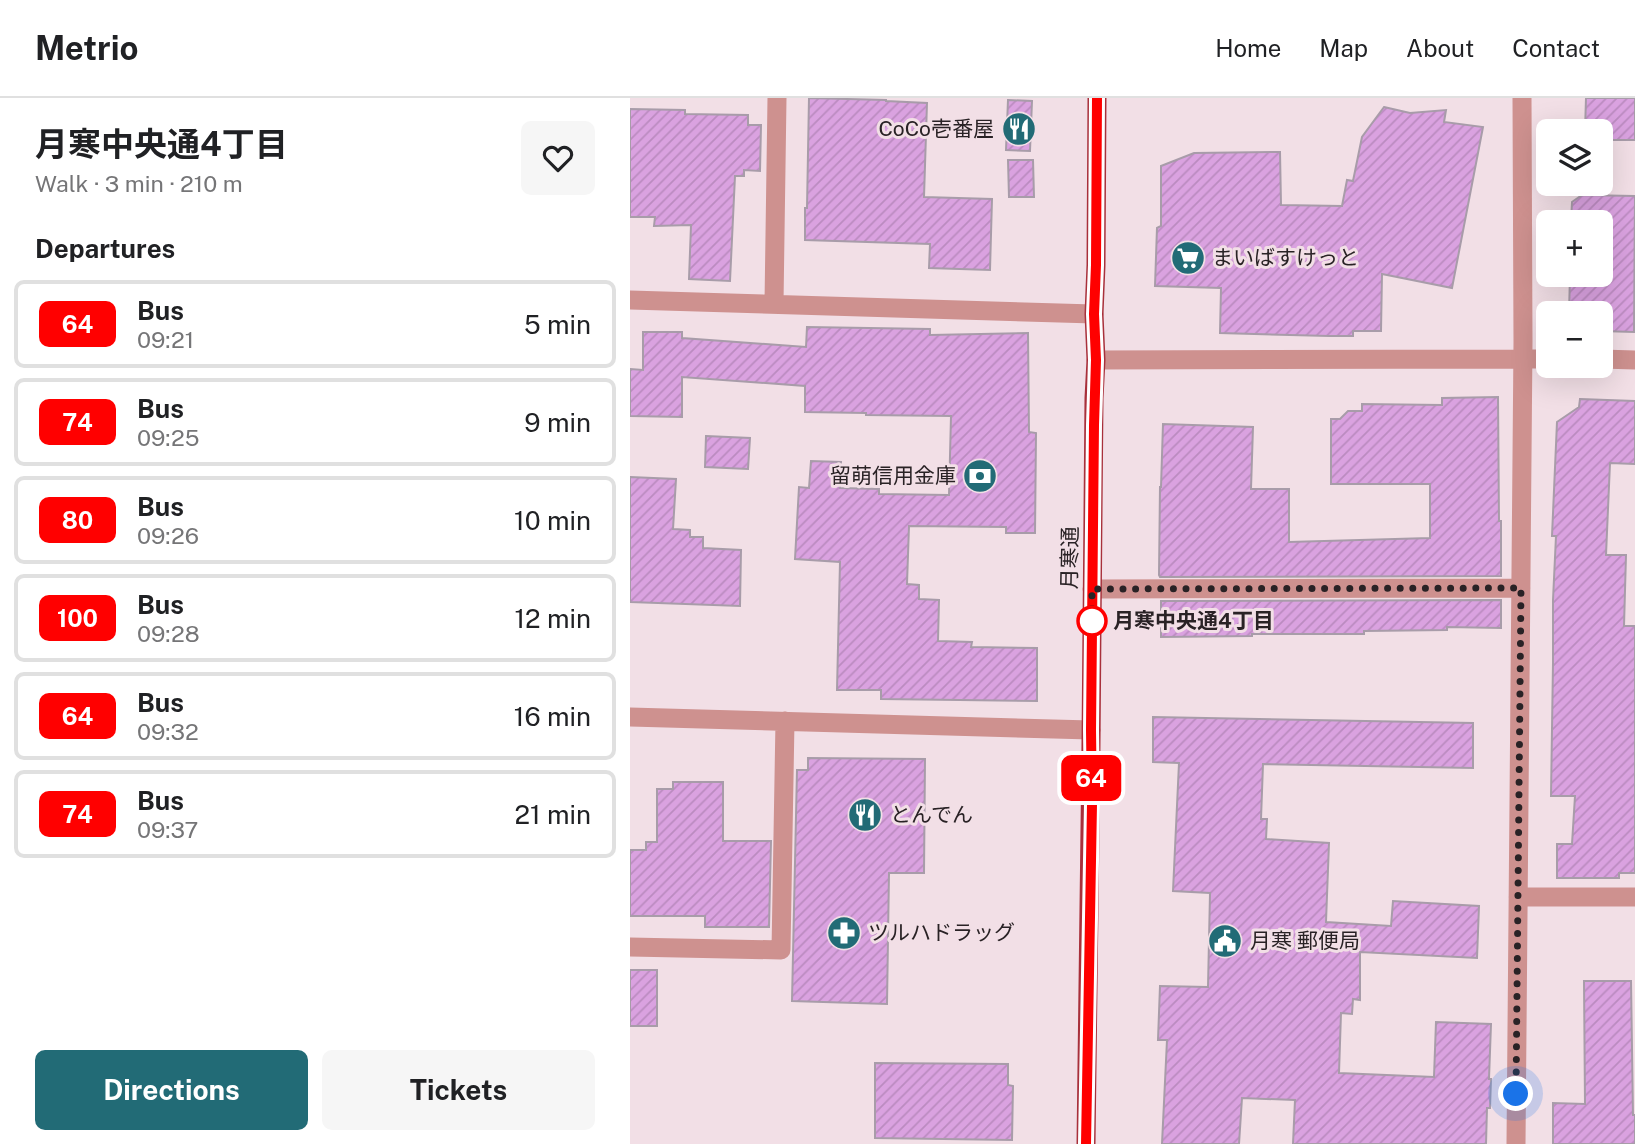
<!DOCTYPE html>
<meta charset="utf-8">
<style>
body{margin:0;font-family:"Public Sans","Noto Sans JP",sans-serif;background:#f6f6f6;color:#202124;height:100vh;display:flex;flex-direction:column;font-size:26px;white-space:nowrap}
*{box-sizing:border-box;margin:0}
p{font-size:23px;color:#757577}
.icon{flex:none;width:38px;height:38px;fill:none;stroke:currentColor;stroke-width:2;stroke-linecap:round;stroke-linejoin:round}
.map{position:relative;flex:1;overflow:hidden}
.side{display:flex;flex-direction:column;background:#fff;width:630px}
.side>*{flex:none}
.badge{padding:0 14px;border-radius:10px;font-size:24px;line-height:46px}
.fabs{position:absolute;left:906px;top:21px;display:grid;gap:14px}
.fabs a{display:grid;place-items:center;width:77px;height:77px;border-radius:10px;background:#fff;box-shadow:0 7px 28px #0002;font-size:35px}
.you{position:absolute;width:35px;height:35px;margin:-18px;border:5px solid #fff;border-radius:50%;background:#1a73e8;box-shadow:0 0 0 10px #1a73e833}
.map>.badge{position:absolute;translate:-50% -50%;box-shadow:0 0 0 4px #fff}
h2{padding:0 35px;font-size:26px;line-height:63px}
.round{display:grid;place-items:center;flex:none;width:74px;height:74px;border-radius:10px;background:#f6f6f6}
.overview{display:flex;align-items:center;justify-content:space-between;height:119px;padding:0 35px}
h1{font-size:33px;font-weight:700;line-height:52px}
.action{display:flex;gap:14px;margin-top:auto;padding:14px 35px}
.action a{flex:1;height:80px;border-radius:10px;background:#226b76;color:#fff;font-size:28px;font-weight:700;line-height:80px;text-align:center}
.action a+a{background:#f6f6f6;color:#202124}
ul{padding:0;list-style:none}
li{display:flex;align-items:center;gap:21px;height:88px;margin:0 14px 10px;padding:0 21px;border:4px solid #e0e0e0;border-radius:10px}
li div{flex:1}
li b{display:block;font-size:26px}
li em{font-style:normal}
li .badge{min-width:77px;font-weight:700;text-align:center}
header{display:flex;align-items:center;gap:42px;box-sizing:border-box;height:98px;padding:0 35px;background:#fff;border-bottom:2px solid #e0e0e0}
header strong{font-size:33px}
nav{display:flex;gap:38px;margin-inline-start:auto;font-size:24px}
main{display:flex;flex:1;min-height:0}
.map>svg:first-child{display:block}
.building{fill:url(#building-hatch);stroke:#a89ca9;stroke-width:2}
.lines{fill:none;stroke-linecap:round;stroke-linejoin:round}
.minor{stroke:#ce918f;stroke-width:19}
.trunk{stroke:#a8303b;stroke-width:19}
.line-casing{stroke:#fff;stroke-width:16}
.line{stroke:#f00;stroke-width:10}
.walk{stroke:#292225;stroke-width:7;stroke-dasharray:0 12.6}
.stop-dot{fill:#fff;stroke:#f00;stroke-width:3.5}
.labels{text-anchor:middle;stroke-width:6;stroke-linejoin:round;paint-order:stroke}
.poi-label{font-size:21px;fill:#292225;stroke:#f2dfe6;text-anchor:start}
.street-label{font-size:21px;fill:#292225;stroke:#f2dfe6}
.stop-label{font-size:21px;font-weight:bold;fill:#292225;stroke:#f2dfe6;text-anchor:start}
</style>
<header>
<strong>Metrio</strong>
<nav><a>Home</a><a>Map</a><a>About</a><a>Contact</a></nav>
</header>
<main>
<section class="side">
<div class="overview"><div><h1>月寒中央通4丁目</h1><p>Walk · 3 min · 210 m</p></div><a class="round"><svg class="icon" aria-label="heart" viewBox="0 0 24 24"><path d="M12 20l-8-8c-3-5 5-10 8-4 3-6 11-1 8 4z"/></svg></a></div>
<h2>Departures</h2>
<ul>
<li><span class="badge" style="background:#f00;color:#fff">64</span><div><b>Bus</b><p>09:21</p></div><em>5 min</em></li>
<li><span class="badge" style="background:#f00;color:#fff">74</span><div><b>Bus</b><p>09:25</p></div><em>9 min</em></li>
<li><span class="badge" style="background:#f00;color:#fff">80</span><div><b>Bus</b><p>09:26</p></div><em>10 min</em></li>
<li><span class="badge" style="background:#f00;color:#fff">100</span><div><b>Bus</b><p>09:28</p></div><em>12 min</em></li>
<li><span class="badge" style="background:#f00;color:#fff">64</span><div><b>Bus</b><p>09:32</p></div><em>16 min</em></li>
<li><span class="badge" style="background:#f00;color:#fff">74</span><div><b>Bus</b><p>09:37</p></div><em>21 min</em></li>
</ul>
<div class="action"><a>Directions</a><a>Tickets</a></div>
</section>
<div class="map">
<svg width="1005" height="1046" viewBox="0 0 1005 1046">
<defs>
<pattern id="building-hatch" width="6" height="6" patternUnits="userSpaceOnUse" patternTransform="scale(1.75)"><rect width="6" height="6" fill="#daa2e0"/><path d="M-1 1l2-2M0 6l6-6M5 7l2-2" fill="none" stroke="#bb8bc0"/></pattern>
</defs>
<rect width="100%" height="100%" fill="#f2dfe6"/>
<path class="building" d="M 179,0 L 256,2 L 256,3 L 297,5 L 294,99 L 362,101 L 360,172 L 299,170 L 300,146 L 175,142 L 175,110 L 177,110 Z
M 956,0 L 1005,0 L 1005,42 L 971,42 L 971,33 L 955,33 Z
M 378,2 L 402,3 L 400,53 L 376,52 Z
M 754,9 L 780,15 L 816,12 L 814,24 L 853,29 L 822,190 L 752,176 L 751,233 L 723,233 L 723,238 L 699,238 L 590,235 L 591,190 L 525,188 L 527,130 L 531,128 L 531,68 L 564,55 L 650,54 L 651,107 L 712,108 L 717,82 L 723,83 L 732,39 Z
M 0,11 L 55,12 L 55,16 L 118,17 L 118,27 L 131,27 L 130,73 L 114,72 L 114,78 L 105,78 L 100,183 L 59,181 L 61,127 L 24,128 L 25,119 L 0,119 Z
M 378,62 L 403,62 L 404,99 L 379,99 Z
M 952,97 L 1005,98 L 1004,234 L 971,233 L 971,215 L 939,215 L 940,177 L 971,177 L 971,124 L 941,124 L 942,104 Z
M 177,229 L 300,231 L 300,237 L 398,235 L 399,334 L 406,335 L 405,435 L 376,435 L 376,429 L 279,428 L 277,486 L 289,487 L 289,501 L 309,502 L 308,543 L 342,544 L 341,549 L 407,550 L 407,603 L 251,601 L 251,592 L 207,592 L 210,464 L 165,461 L 169,389 L 179,390 L 181,363 L 211,364 L 210,390 L 249,391 L 249,396 L 319,397 L 321,318 L 236,317 L 236,315 L 175,314 L 175,288 L 52,279 L 52,319 L 0,318 L 0,271 L 13,272 L 13,234 L 52,234 L 52,240 L 176,249 Z
M 868,299 L 869,423 L 871,423 L 871,478 L 530,479 L 529,477 L 530,389 L 531,389 L 533,326 L 623,329 L 621,391 L 659,391 L 659,444 L 800,440 L 800,386 L 701,386 L 701,321 L 710,321 L 718,313 L 732,313 L 732,306 L 812,307 L 812,300 Z
M 950,301 L 1005,303 L 1005,366 L 980,365 L 976,457 L 996,457 L 994,528 L 1005,528 L 1005,775 L 989,775 L 989,780 L 927,780 L 927,746 L 942,746 L 945,698 L 921,698 L 923,565 L 923,502 L 926,438 L 922,438 L 927,324 L 949,309 Z
M 76,338 L 120,340 L 118,371 L 75,369 Z
M 0,379 L 46,381 L 43,431 L 60,432 L 60,439 L 73,439 L 73,450 L 111,452 L 110,508 L 0,504 Z
M 871,502 L 871,530 L 817,529 L 817,532 L 734,533 L 734,536 L 622,536 L 622,538 L 531,539 L 531,503 Z
M 523,619 L 843,625 L 843,670 L 633,666 L 631,721 L 637,721 L 636,741 L 699,745 L 696,824 L 761,828 L 763,803 L 849,808 L 847,860 L 730,854 L 730,902 L 723,901 L 722,916 L 711,915 L 709,975 L 804,979 L 806,924 L 861,926 L 859,981 L 861,981 L 860,1010 L 857,1010 L 856,1046 L 663,1046 L 665,1002 L 612,1000 L 609,1046 L 532,1046 L 537,942 L 528,942 L 530,888 L 578,889 L 580,795 L 543,793 L 549,665 L 523,664 Z
M 178,660 L 295,661 L 294,775 L 259,775 L 257,906 L 162,903 L 167,672 L 178,672 Z
M 43,684 L 93,684 L 93,743 L 141,743 L 139,829 L 75,829 L 75,818 L 0,818 L 0,752 L 16,752 L 16,744 L 27,744 L 27,691 L 43,691 Z
M 0,872 L 27,872 L 27,928 L 0,928 Z
M 954,883 L 1001,883 L 1003,1017 L 1005,1017 L 1005,1046 L 923,1046 L 923,1005 L 955,1006 Z
M 245,965 L 378,966 L 378,987 L 383,988 L 382,1042 L 245,1040 Z"/>
<g class="lines">
<path class="minor" d="M 0,202 L 464,216
M 144,205 L 147,0
M 971,261 L 1005,262
M 466,262 L 919,261
M 462,491 L 891,490
M 0,619 L 461,632
M 888,799 L 1005,799
M 0,849 L 151,852 L 155,623
M 886,1046 L 893,244 L 892,0"/>
<path class="trunk" d="M 456,1046 C 460,797 462,549 464,300 L 466,262 L 464,216 L 466,167 L 467,0"/>
</g>
<g class="lines">
<g class="line-casing">
<path id="line" d="M 456,1046 L 462,706 L 461,632 L 464,327 L 466,262 L 464,216 L 466,167 L 467,0"/>
</g>
<use href="#line" class="line"/>
<path class="walk" d="M 462,523 L 462,491 L 891,490 L 886,996"/>
</g>
<defs>
<g id="restaurant-disc" transform="scale(1.75)"><circle r="9.5" fill="#226b76" stroke="#f2dfe6"/><path d="M-5-6h1v4h1v-4h1v4h1v-4h1v5L-1.5 .5V6h-2V.5L-5-1ZM5-6V6H3V1.5H1.5Q1.5-4 5-6Z" fill="#fff"/></g>
<g id="supermarket-disc" transform="scale(1.75)"><circle r="9.5" fill="#226b76" stroke="#f2dfe6"/><path d="M-6-5.5h2.5l.6 2H6L4.5 2H-2.5L-4.4-4H-6ZM-1.5 3.2a1.3 1.3 0 1 0 .1 0ZM3 3.2a1.3 1.3 0 1 0 .1 0Z" fill="#fff"/></g>
<g id="bank-disc" transform="scale(1.75)"><circle r="9.5" fill="#226b76" stroke="#f2dfe6"/><path d="M-6-4H6V4H-6ZM0-2.3a2.3 2.3 0 1 0 0 4.6a2.3 2.3 0 1 0 0-4.6Z" fill="#fff"/></g>
<g id="pharmacy-disc" transform="scale(1.75)"><circle r="9.5" fill="#226b76" stroke="#f2dfe6"/><path d="M-2-6h4v4h4v4h-4v4h-4v-4h-4v-4h4Z" fill="#fff"/></g>
<g id="civic-disc" transform="scale(1.75)"><circle r="9.5" fill="#226b76" stroke="#f2dfe6"/><path d="M-.6-6.5H3V-4.5H.6V-3L4-1V1h2V6H-6V1h2V-1L-.6-3ZM-1.2 2.5V6h2.4V2.5Z" fill="#fff"/></g>
</defs>
<g fill-rule="evenodd">
<use href="#restaurant-disc" x="389" y="31"/>
<use href="#supermarket-disc" x="558" y="160"/>
<use href="#bank-disc" x="350" y="378"/>
<use href="#restaurant-disc" x="235" y="717"/>
<use href="#pharmacy-disc" x="214" y="835"/>
<use href="#civic-disc" x="595" y="843"/>
</g>
<circle class="stop-dot" cx="462" cy="523" r="14"/>
<g class="labels">
<g class="poi-label">
<text x="364" y="38" text-anchor="end">CoCo壱番屋</text>
<text x="582" y="167">まいばすけっと</text>
<text x="326" y="385" text-anchor="end">留萌信用金庫</text>
<text x="260" y="724">とんでん</text>
<text x="238" y="842">ツルハドラッグ</text>
<text x="620" y="850">月寒 郵便局</text>
</g>
<g class="street-label">
<text transform="translate(440 460) rotate(-89)" y="7">月寒通</text>
</g>
<g class="stop-label">
<text x="483" y="530">月寒中央通4丁目</text>
</g>
</g>
</svg>
<div class="fabs">
<a><svg class="icon" aria-label="layers" viewBox="0 0 24 24"><path d="M12 4l9 5-9 5-9-5zM3 14l9 5 9-5"/></svg></a>
<a>+</a>
<a>−</a>
</div>
<div class="you" style="left:886px;top:996px"></div>
<b class="badge" style="left:461px;top:680px;background:#f00;color:#fff">64</b>
</div>
</main>
